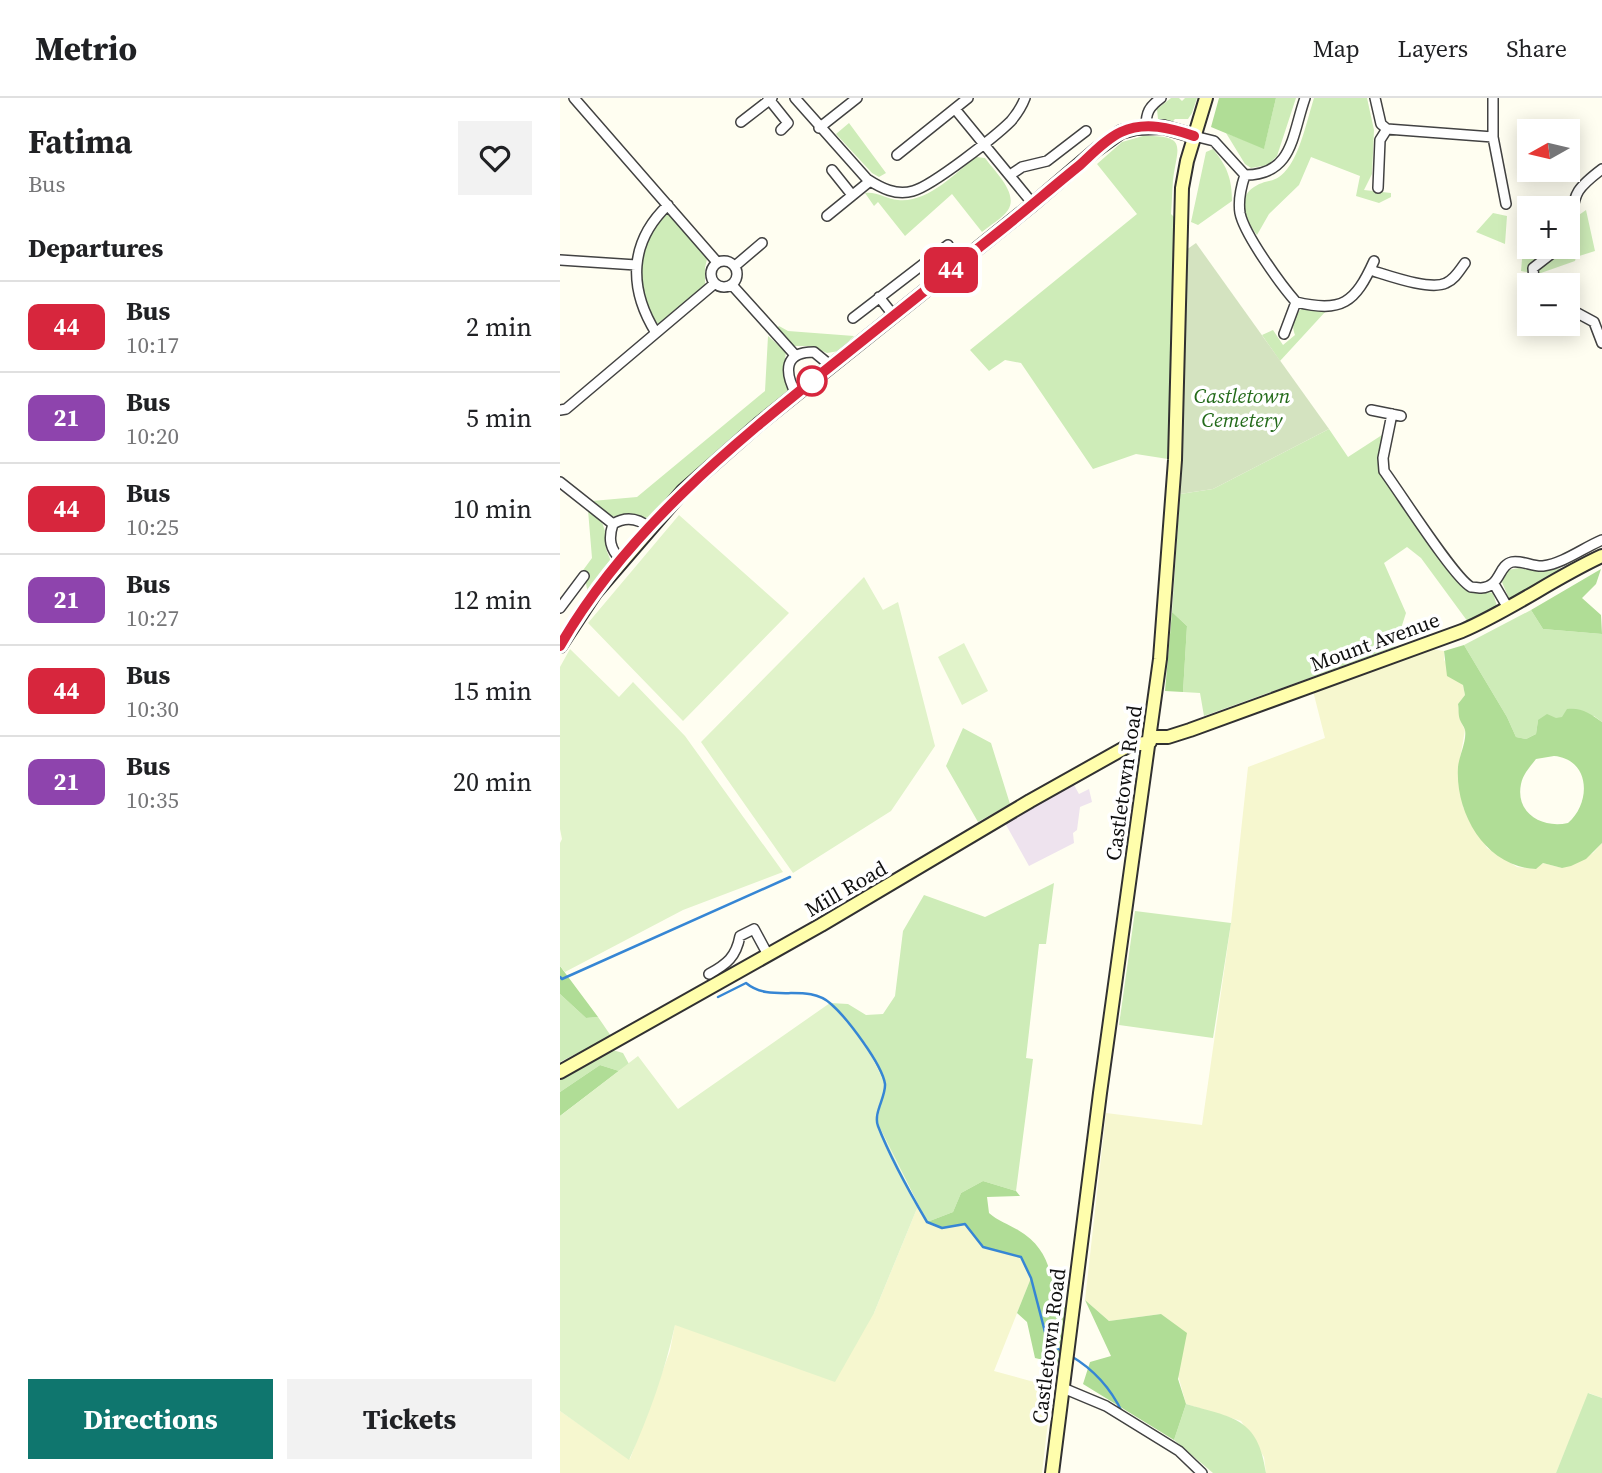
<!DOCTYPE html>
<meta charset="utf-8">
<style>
body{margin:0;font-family:"Source Serif 4",serif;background:#f2f2f2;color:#202124;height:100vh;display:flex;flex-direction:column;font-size:26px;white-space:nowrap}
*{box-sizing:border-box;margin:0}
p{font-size:23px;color:#757577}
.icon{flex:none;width:38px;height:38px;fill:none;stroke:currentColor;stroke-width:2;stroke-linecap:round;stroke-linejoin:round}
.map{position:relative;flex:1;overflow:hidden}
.drawer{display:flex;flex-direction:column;background:#fff;width:560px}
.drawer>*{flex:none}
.badge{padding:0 14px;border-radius:10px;font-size:24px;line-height:46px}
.needle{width:46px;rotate:262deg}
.tools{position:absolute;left:957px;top:21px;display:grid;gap:14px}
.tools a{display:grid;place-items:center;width:63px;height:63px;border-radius:0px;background:#fff;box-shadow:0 4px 18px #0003;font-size:35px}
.map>.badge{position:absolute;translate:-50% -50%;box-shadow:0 0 0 4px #fff}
h2{padding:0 28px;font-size:26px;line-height:63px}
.round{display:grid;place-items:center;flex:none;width:74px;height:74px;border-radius:0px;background:#f2f2f2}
.summary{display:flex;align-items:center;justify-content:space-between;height:119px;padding:0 28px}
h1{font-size:33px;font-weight:700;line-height:52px}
.cta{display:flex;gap:14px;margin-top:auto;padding:14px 28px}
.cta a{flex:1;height:80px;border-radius:0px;background:#0f766e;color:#fff;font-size:28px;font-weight:700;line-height:80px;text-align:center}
.cta a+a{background:#f2f2f2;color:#202124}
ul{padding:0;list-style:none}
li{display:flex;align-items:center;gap:21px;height:91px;padding:0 28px;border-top:2px solid #e0e0e0}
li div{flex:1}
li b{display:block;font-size:26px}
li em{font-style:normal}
li .badge{min-width:77px;font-weight:700;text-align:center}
header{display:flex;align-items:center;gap:42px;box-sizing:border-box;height:98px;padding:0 35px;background:#fff;border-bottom:2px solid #e0e0e0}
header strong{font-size:33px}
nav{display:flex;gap:38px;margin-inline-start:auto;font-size:24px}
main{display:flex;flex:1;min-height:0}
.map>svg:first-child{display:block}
.industrial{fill:#eee3ee}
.farmland{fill:#f6f7cf}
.green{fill:#ceecb8}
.forest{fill:#b0dd96;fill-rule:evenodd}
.cemetery{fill:#d4e3c0}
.pitch{fill:#e1f3ca}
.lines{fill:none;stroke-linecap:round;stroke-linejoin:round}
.stream{stroke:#3686d4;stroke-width:2.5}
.street-casing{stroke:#424242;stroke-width:12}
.secondary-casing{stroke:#313131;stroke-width:16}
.street{stroke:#fff;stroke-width:9}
.secondary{stroke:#fffeac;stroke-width:12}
.line-casing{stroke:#fff;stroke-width:16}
.line{stroke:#d7263d;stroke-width:10}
.stop-dot{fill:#fff;stroke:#d7263d;stroke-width:3.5}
.labels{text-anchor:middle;stroke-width:7;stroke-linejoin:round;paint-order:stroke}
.park-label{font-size:21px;font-style:italic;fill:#246b1b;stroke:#fff}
.street-label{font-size:21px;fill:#0f0f0f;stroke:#fff}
</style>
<header>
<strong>Metrio</strong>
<nav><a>Map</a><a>Layers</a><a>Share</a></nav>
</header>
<main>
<section class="drawer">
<div class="summary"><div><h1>Fatima</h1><p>Bus</p></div><a class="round"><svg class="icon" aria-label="heart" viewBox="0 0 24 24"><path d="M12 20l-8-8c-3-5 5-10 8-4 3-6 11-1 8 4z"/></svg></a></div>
<h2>Departures</h2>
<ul>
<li><span class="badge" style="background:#d7263d;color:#fff">44</span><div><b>Bus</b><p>10:17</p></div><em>2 min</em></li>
<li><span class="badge" style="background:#8e44ad;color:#fff">21</span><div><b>Bus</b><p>10:20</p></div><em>5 min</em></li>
<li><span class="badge" style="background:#d7263d;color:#fff">44</span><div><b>Bus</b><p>10:25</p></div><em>10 min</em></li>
<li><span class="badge" style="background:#8e44ad;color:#fff">21</span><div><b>Bus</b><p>10:27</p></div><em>12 min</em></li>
<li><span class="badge" style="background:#d7263d;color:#fff">44</span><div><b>Bus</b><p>10:30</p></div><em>15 min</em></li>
<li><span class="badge" style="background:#8e44ad;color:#fff">21</span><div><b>Bus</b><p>10:35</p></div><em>20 min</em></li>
</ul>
<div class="cta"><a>Directions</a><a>Tickets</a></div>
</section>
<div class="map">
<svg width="1042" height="1375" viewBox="0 0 1042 1375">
<rect width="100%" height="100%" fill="#fffef1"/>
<path class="industrial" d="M 514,687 L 519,696 L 529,691 L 532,704 L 520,709 L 517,732 L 513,735 L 514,745 L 469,768 L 445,725 Z"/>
<path class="farmland" d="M 871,551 L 884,553 L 884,562 L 903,587 L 905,597 L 898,606 L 900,622 L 905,632 L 898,672 L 903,709 L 927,750 L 957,769 L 975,771 L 983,765 L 1002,770 L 1033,755 L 1042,745 L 1042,1300 L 1029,1295 L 996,1375 L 706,1375 L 704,1359 L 681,1323 L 626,1306 L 601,1216 L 549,1223 L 525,1202 L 546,1015 L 642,1027 L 671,825 L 688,669 L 765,640 L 753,593 Z
M 358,1108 L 368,1124 L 382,1130 L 405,1126 L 423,1149 L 461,1159 L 471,1180 L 434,1273 L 492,1289 L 482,1375 L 0,1375 L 0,1313 L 70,1361 L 110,1253 L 115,1226 L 314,1215 Z"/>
<path class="green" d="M 611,0 L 619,0 L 622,3 L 625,0 L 637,0 L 632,15 L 628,21 L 615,21 L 612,24 L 598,21 L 597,11 Z
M 716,0 L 736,0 L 717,58 L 708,67 L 691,70 L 685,66 L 666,35 L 704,50 Z
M 754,0 L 807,0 L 814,32 L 812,76 L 804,92 L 831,95 L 831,99 L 819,105 L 796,98 L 800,78 L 751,59 L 739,87 L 709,116 L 697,137 C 687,125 676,100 694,89 C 709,79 716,88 730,67 C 741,51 748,19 754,0 Z
M 289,25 L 326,75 L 319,79 L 312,75 L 276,36 Z
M 583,38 C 629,37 617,49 613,82 C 612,94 612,105 611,116 L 615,120 L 608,361 L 576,356 L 533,371 L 461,265 L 445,262 L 429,273 L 410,252 L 577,116 L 537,66 L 562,44 Z
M 653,51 C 667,68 672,81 672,103 L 638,127 L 631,124 L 646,54 Z
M 416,59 L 425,60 C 434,73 459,95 448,112 C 442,121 430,127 422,134 L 392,96 L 345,138 L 318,104 L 314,108 L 305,95 C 316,93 326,101 338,102 C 368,105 394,76 416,59 Z
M 1026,112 L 1035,153 L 1016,159 L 1015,163 L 978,176 L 961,173 L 963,150 L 1008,149 L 1008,116 L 1016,119 Z
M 933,115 L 947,118 L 945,146 L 916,134 Z
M 104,116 L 109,116 L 147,161 L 145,170 L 145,188 L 101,225 L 97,225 C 76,204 77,165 88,139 C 91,131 99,123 104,116 Z
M 741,211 L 766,213 L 720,263 L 702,237 L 713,232 L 723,247 L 735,237 C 731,227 734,219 741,211 Z
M 219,228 L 228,233 L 294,238 L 279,253 L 267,255 L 250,248 L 233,248 L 217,230 Z
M 208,238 L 226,254 L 224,268 L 229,296 L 92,420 L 51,418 L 44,415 L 32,403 L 77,399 L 205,293 Z
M 769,331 L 788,359 L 822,337 L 818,364 L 820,375 L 896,481 C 910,497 915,491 933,495 L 937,508 L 908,524 L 861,460 L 847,449 L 824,465 L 846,515 L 835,549 L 644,618 L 640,595 L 623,594 L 627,528 L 612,514 L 620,396 L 653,391 Z
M 28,412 L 42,424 L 46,436 L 46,451 L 52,466 L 33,490 L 27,491 L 25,480 L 21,475 L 32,460 Z
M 959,470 L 976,473 L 1004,470 L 949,501 L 942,484 L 948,472 Z
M 971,512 L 983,531 L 1042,536 L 1042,624 L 1034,618 L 978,622 L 976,636 L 966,641 L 956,639 L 947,619 L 904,547 Z
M 403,630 L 431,645 L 450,706 L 418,724 L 386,668 Z
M 494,785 L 486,846 L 479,846 L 466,960 L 473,961 L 456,1093 L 423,1083 L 401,1095 L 393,1114 L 367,1124 L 317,1024 L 325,986 L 306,946 L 270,905 L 288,906 L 306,917 L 323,916 L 335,898 L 343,833 L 364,797 L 425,819 Z
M 575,813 L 671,825 L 653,940 L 559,927 Z
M 0,896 L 26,920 L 38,919 L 51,938 L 0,964 Z
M 49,951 L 63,955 L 69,966 L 59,973 L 40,967 L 0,994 L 0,980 Z
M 1028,1295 L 1042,1300 L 1042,1375 L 996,1375 Z
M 626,1306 C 673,1320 698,1319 706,1375 L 653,1375 L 614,1342 Z"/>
<path class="forest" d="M 659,0 L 716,0 L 704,51 L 651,29 Z
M 1041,471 L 1036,486 L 1022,500 L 1041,517 L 1042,536 L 983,531 L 971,512 Z
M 612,514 L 627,528 L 623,594 L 605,593 Z
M 904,547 L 947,619 L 956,639 L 966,641 L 976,636 L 978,622 L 987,616 L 996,620 L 1002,619 L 1007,611 C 1021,609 1031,616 1042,624 L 1042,745 L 1026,761 L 1011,768 L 1002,770 L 983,765 L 976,771 C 926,769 895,716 898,669 C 899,658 907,643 905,632 C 904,628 901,625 900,622 C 898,617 899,611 898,606 L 905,597 L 903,587 L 887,578 L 884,553 ZM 994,658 C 1030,661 1032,704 1008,725 C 982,731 955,715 961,686 C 963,676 970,669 976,661 Z
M 0,868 L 38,919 L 26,920 L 0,896 Z
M 40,967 L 59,973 L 0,1018 L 0,994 Z
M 423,1083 L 456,1093 L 460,1098 L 427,1099 L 429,1115 C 438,1123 448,1126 458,1132 C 488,1149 492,1176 496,1207 L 507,1210 L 500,1266 L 475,1260 L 467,1224 L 457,1215 L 471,1180 L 461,1159 L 423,1149 L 405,1126 L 382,1130 L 367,1124 L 393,1114 L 401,1095 Z
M 525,1202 L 549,1223 L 601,1216 L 627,1235 L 618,1281 L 626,1306 L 614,1342 L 523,1286 L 530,1264 L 551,1258 Z"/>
<path class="cemetery" d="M 636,145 L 769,331 L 653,391 L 620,396 L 626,152 Z"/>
<path class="pitch" d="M 119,417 L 229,515 L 123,623 L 28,525 Z
M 304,479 L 323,512 L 338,504 L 375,648 L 331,713 L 233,775 L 141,644 Z
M 404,545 L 428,593 L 402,607 L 378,559 Z
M 10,551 L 59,599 L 73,584 L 125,638 L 223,774 L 123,812 L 5,874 L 0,868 L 0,745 L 2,741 L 0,731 L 0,569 Z
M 270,905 L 306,947 L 325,986 L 317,1024 L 358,1108 L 314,1215 L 275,1284 L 115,1227 C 105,1273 89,1318 69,1362 L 0,1313 L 0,1018 L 78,958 L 118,1011 Z"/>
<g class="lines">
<path class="stream" d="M 0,879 L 2,881 L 230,779
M 158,899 L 186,885 C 211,906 247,884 271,906 C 287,920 322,966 325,986 C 326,999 313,1015 318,1028 C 330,1059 350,1095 367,1124 L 382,1130 L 405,1126 L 423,1149 L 461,1159 L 471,1180 L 485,1234 L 491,1247 L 502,1253
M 511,1258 C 533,1271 551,1291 562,1314"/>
<g class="street-casing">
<path id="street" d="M 14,0 L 157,164
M 208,0 L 228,25 L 221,32
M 235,0 L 307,81 C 321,90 336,98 353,93 C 372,88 436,38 451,23 C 456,17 462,8 465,0
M 815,0 L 821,26 L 827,31 L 933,39
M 933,0 L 933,39 L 946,106
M 395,11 L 473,106
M 181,24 L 212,0
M 586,29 C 586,14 589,9 601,0
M 259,30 L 297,0
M 634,38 L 654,43 L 685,77 C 733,77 732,37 745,0
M 337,57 L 408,0
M 272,72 L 292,97
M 450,77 L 462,69 L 487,63 L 526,33
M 685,77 C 681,89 678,102 680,115 C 684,136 721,187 736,204 C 782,215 795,205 814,163
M 818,90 L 820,42 L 827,31
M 267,118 L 310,83
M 1008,134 C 1017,97 1009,96 1042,71
M 0,162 L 76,167
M151 176a13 13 0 1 1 26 0a13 13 0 1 1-26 0Z
M 175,168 L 202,145
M 810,172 C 827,177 870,193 886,185 C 895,181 899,173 905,165
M 172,187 L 235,257
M 979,187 L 974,182 L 973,170 L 1000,149
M 319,199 L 334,218
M 1008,210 L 1034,224 L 1042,245
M 293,220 L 388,147
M 96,235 C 68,190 69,144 108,107
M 724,236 L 736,204
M 236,296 C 224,273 224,254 254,254 L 271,268
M 0,312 L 6,311 L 154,186
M 811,312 L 841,318
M 832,316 L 823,360 L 824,373 C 839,393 894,480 911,489 C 912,489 920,490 921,490 C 941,489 938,467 952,464 C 962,462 973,469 983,468 C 1004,465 1023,450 1042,442
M 0,384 L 53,426
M 61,462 C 50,451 48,441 53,426 C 66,418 78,420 90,430
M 934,486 L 948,510
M 0,510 L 24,478
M 149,876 C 167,866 176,859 180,838 L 194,831 L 208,857
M 503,1290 L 546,1308 L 619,1353 L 642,1375"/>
</g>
<g class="secondary-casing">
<path id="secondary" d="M 0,548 L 35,495 L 123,393 L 199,326 L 473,106 L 536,52 L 561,34 L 576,30 L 603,29 L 634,38
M 591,639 L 608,639 L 630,632 L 902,533 C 951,512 994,480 1042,458
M 0,974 L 261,827 L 470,703 L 568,648 L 590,644
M 492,1375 L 540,995 L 600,561 L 615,362 L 622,90 L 627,63 L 646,0"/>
</g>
<use href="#street" class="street"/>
<use href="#secondary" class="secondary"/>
</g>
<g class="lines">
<g class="line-casing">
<path id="line" d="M 0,548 C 65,434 171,348 272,267 C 330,221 388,174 446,128 C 471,108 495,87 520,67 C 532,56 546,41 561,34 C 585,23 611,30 634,38"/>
</g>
<use href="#line" class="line"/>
</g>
<circle class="stop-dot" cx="252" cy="283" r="14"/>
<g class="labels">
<g class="park-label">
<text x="682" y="305">Castletown<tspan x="682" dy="24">Cemetery</tspan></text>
</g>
<g class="street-label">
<text transform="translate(815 544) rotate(-20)" y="7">Mount Avenue</text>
<text transform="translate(564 685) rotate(-82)" y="7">Castletown Road</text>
<text transform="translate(286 791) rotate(-30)" y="7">Mill Road</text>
<text transform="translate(489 1248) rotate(-83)" y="7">Castletown Road</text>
</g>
</g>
</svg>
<div class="tools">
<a><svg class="needle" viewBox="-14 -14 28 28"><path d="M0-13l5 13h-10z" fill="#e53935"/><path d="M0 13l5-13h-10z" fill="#757577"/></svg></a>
<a>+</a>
<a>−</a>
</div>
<b class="badge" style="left:391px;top:172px;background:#d7263d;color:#fff">44</b>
</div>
</main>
